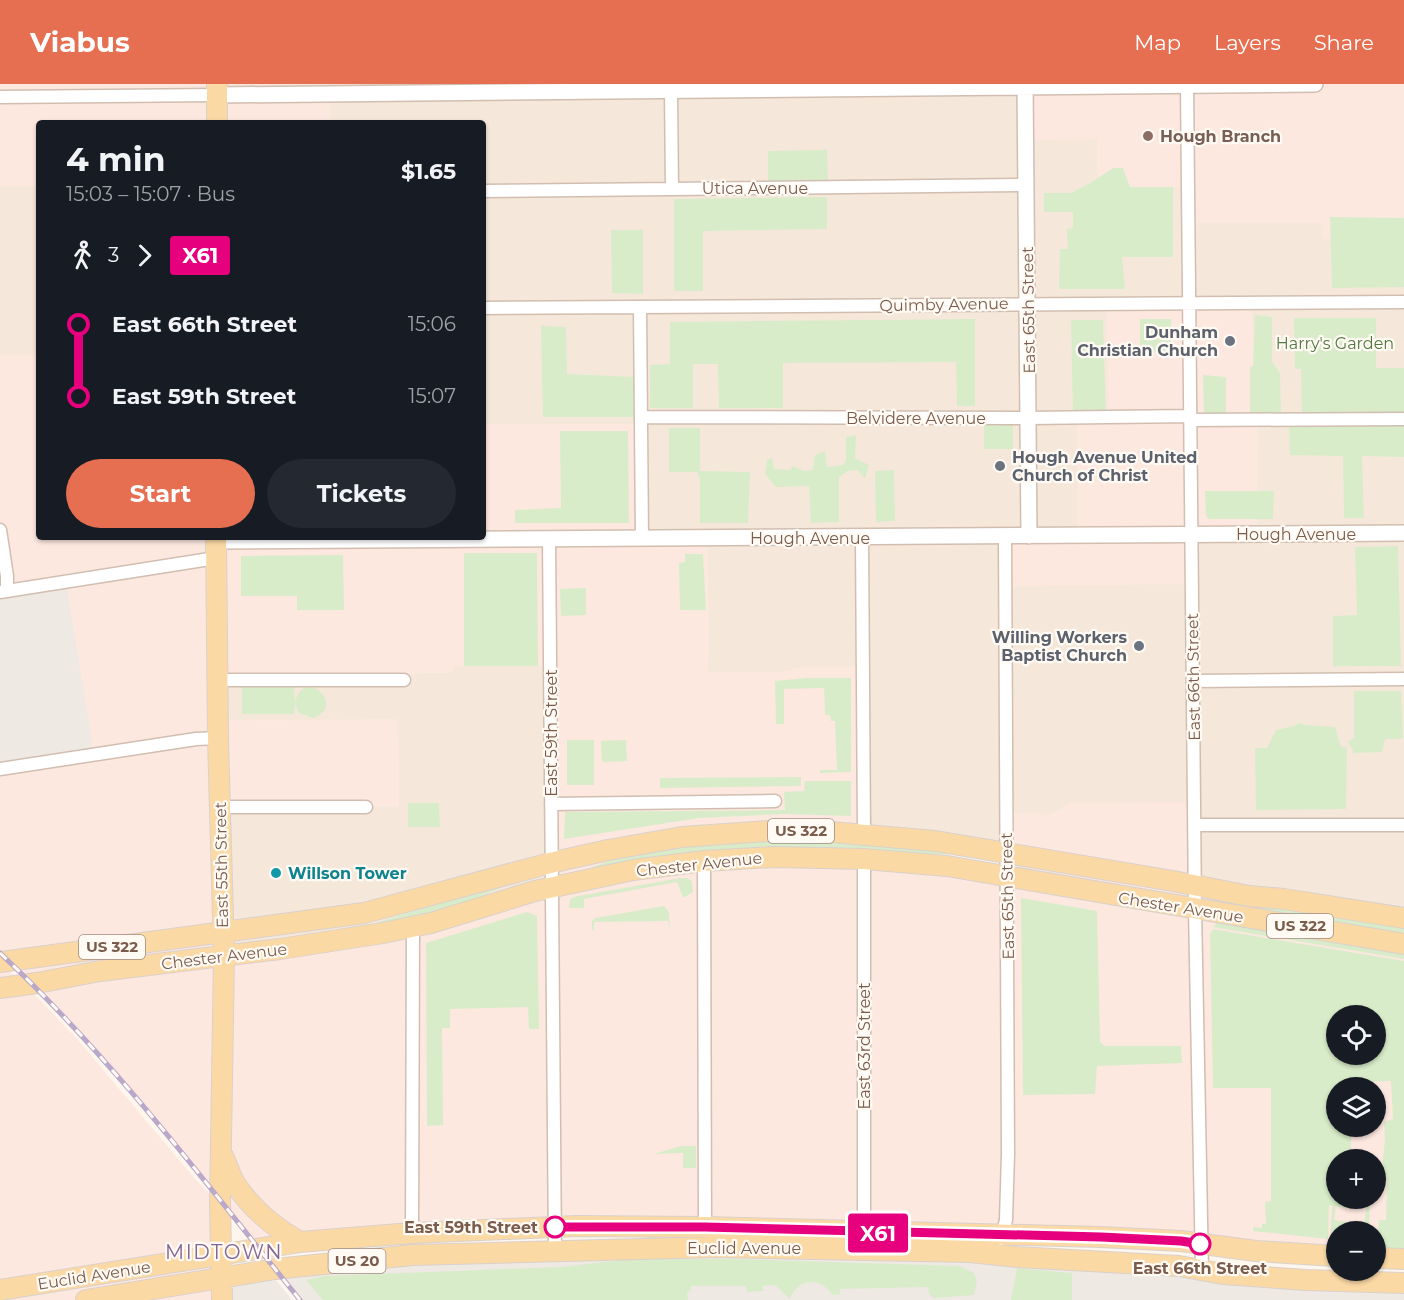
<!DOCTYPE html>
<meta charset="utf-8">
<style>
body{margin:0;font-family:Montserrat,sans-serif;background:#242831;color:#f1f3f6;height:100vh;display:flex;flex-direction:column;font-size:22px;white-space:nowrap}
*{box-sizing:border-box;margin:0}
p{font-size:20px;color:#9ea1a6}
.icon{flex:none;width:33px;height:33px;fill:none;stroke:currentColor;stroke-width:2;stroke-linecap:round;stroke-linejoin:round}
.map{position:relative;flex:1;overflow:hidden}
.drawer{position:absolute;left:36px;top:36px;width:450px;height:420px;display:flex;flex-direction:column;background:#171b24;border-radius:6px;box-shadow:0 2px 4px #0004}
.drawer>*{flex:none}
.badge{padding:0 12px;border-radius:4px;font-size:21px;line-height:39px}
.buttons{position:absolute;left:1326px;top:921px;display:grid;gap:12px}
.buttons a{display:grid;place-items:center;width:60px;height:60px;border-radius:50%;background:#171b24;box-shadow:0 2px 4px #0004;font-size:30px}
.map>.badge{position:absolute;translate:-50% -50%;box-shadow:0 0 0 3px #fff}
.legs{display:flex;align-items:center;gap:9px;height:66px;padding:0 30px;font-size:20px}
.legs p{margin-inline-start:auto}
.summary{display:flex;align-items:center;justify-content:space-between;height:102px;padding:0 30px}
h1{font-size:33px;font-weight:700;line-height:45px}
.button{display:flex;gap:12px;margin-top:auto;padding:12px 30px}
.button a{flex:1;height:69px;border-radius:36px;background:#e76f51;color:#fff;font-size:24px;font-weight:700;line-height:69px;text-align:center}
.button a+a{background:#242831;color:#f1f3f6}
ul{padding:0 30px;list-style:none}
li{display:flex;align-items:center;gap:21px;height:72px;font-size:22px}
li i{display:grid;place-items:center;width:9px;height:100%;margin:0 8px;background:currentColor}
li i::after{content:'';width:15px;height:15px;margin:-8px;border:4px solid;border-radius:50%;background:#171b24}
li p{margin-inline-start:auto}
li:first-child i{background:linear-gradient(#0000 50%,currentColor 0)}
li:last-child i{background:linear-gradient(currentColor 50%,#0000 0)}
header{display:flex;align-items:center;gap:36px;box-sizing:border-box;height:84px;padding:0 30px;background:#e76f51;color:#fff}
header strong{font-size:28px}
nav{display:flex;gap:33px;margin-inline-start:auto;font-size:21px}
.map>svg:first-child{display:block}
.residential{fill:#f5e8da}
.commercial{fill:#fde8e0;fill-rule:evenodd}
.industrial{fill:#efe9e4}
.green{fill:#d8ecc9;fill-rule:evenodd}
.lines{fill:none;stroke-linecap:round;stroke-linejoin:round}
.minor-casing{stroke:#d1beb0;stroke-width:15}
.tertiary-casing{stroke:#d1beb0;stroke-width:18}
.primary-casing{stroke:#dad1cd;stroke-width:22}
.minor{stroke:#fff;stroke-width:12}
.tertiary{stroke:#fff;stroke-width:15}
.primary{stroke:#fbd9a5;stroke-width:20}
.rail-casing{stroke:#b9a8c9;stroke-width:5}
.rail{stroke:#fffaf3;stroke-width:3;stroke-dasharray:9;stroke-linecap:butt}
.line-1-casing{stroke:#fff;stroke-width:14}
.line-1{stroke:#e6007e;stroke-width:9}
.education-dot{fill:#8d6e63;stroke:#fffaf3;stroke-width:2}
.worship-dot{fill:#6b7280;stroke:#fffaf3;stroke-width:2}
.culture-dot{fill:#0f9aa8;stroke:#fffaf3;stroke-width:2}
.stop-1-dot{fill:#fff;stroke:#e6007e;stroke-width:3}
.labels{text-anchor:middle;stroke-width:4.5;stroke-linejoin:round;paint-order:stroke}
.shield{fill:#fffaf3;stroke:#a28b7f;stroke-width:1.5}
.shield-label{font-size:15px;font-weight:bold;fill:#7a5c4d}
.education-label{font-size:16px;font-weight:bold;fill:#785e54;stroke:#fffaf3;text-anchor:start}
.street-label{font-size:16px;fill:#7a5c4d;stroke:#fffaf3}
.worship-label{font-size:16px;font-weight:bold;fill:#5b616d;stroke:#fffaf3;text-anchor:end}
.park-label{font-size:16px;fill:#537a41;stroke:#fffaf3}
.culture-label{font-size:16px;font-weight:bold;fill:#0d838f;stroke:#fffaf3;text-anchor:start}
.stop-label{font-size:16px;font-weight:bold;fill:#7a5c4d;stroke:#fffaf3;text-anchor:end}
.quarter-label{font-size:20px;letter-spacing:1.5px;fill:#846695;stroke:#fffaf3}
</style>
<header>
<strong>Viabus</strong>
<nav><a>Map</a><a>Layers</a><a>Share</a></nav>
</header>
<div class="map">
<svg width="1404" height="1216" viewBox="0 0 1404 1216">
<rect width="100%" height="100%" fill="#fdf6ec"/>
<path class="residential" d="M 217,0 L 1099,0 L 1097,55 L 1188,103 L 1189,139 L 1323,139 L 1324,155 L 1404,154 L 1404,834 L 1195,802 L 1071,719 L 1052,731 L 1006,730 L 1007,768 L 864,750 L 862,583 L 806,583 L 783,588 L 708,589 L 707,455 L 642,455 L 641,340 L 483,340 L 483,39 L 330,39 L 330,11 L 217,11 Z
M 0,102 L 39,102 L 39,271 L 0,271 Z
M 453,582 L 551,582 L 551,804 L 224,871 L 220,723 L 399,723 L 397,636 L 217,637 L 217,596 L 452,588 Z"/>
<path class="commercial" d="M 0,0 L 217,0 L 217,11 L 330,10 L 330,39 L 39,39 L 39,102 L 0,102 Z
M 1315,0 L 1404,0 L 1404,154 L 1323,155 L 1322,139 L 1189,139 L 1188,103 L 1098,103 L 1097,55 L 1026,56 L 1025,4 Z
M 1251,219 L 1258,331 L 1257,450 L 1192,450 L 1192,500 L 1006,502 L 1005,452 L 1078,451 L 1077,333 L 1109,333 L 1107,221 Z
M 0,271 L 39,271 L 39,453 L 483,453 L 483,340 L 641,340 L 642,455 L 707,454 L 708,588 L 783,588 L 806,583 L 862,583 L 864,775 L 1008,793 L 1006,730 L 1052,731 L 1071,719 L 1195,718 L 1196,825 L 1404,860 L 1404,1175 L 1376,1174 L 1376,1148 L 1336,1148 L 1336,1172 L 705,1143 L 260,1164 L 151,1030 L 83,952 L 32,900 L 0,875 L 0,685 L 7,507 L 0,446 ZM 453,582 L 551,582 L 550,804 L 280,865 L 224,871 L 220,723 L 399,723 L 398,640 L 397,635 L 218,637 L 217,597 L 404,596 L 415,589 L 452,588 ZM 1336,932 L 1376,932 L 1376,970 L 1336,970 ZM 1336,1004 L 1376,1004 L 1376,1042 L 1336,1042 ZM 1336,1076 L 1376,1076 L 1376,1114 L 1336,1114 Z
M 0,878 L 41,917 L 78,956 L 196,1096 L 220,1120 L 222,1216 L 0,1216 Z"/>
<path class="industrial" d="M 0,446 L 7,507 L 66,498 L 94,671 L 0,685 Z
M 717,1163 L 1404,1199 L 1404,1216 L 300,1216 L 275,1185 Z
M 268,1186 L 292,1216 L 222,1216 L 221,1194 Z"/>
<path class="green" d="M 827,66 L 828,96 L 768,97 L 768,67 Z
M 1113,84 L 1123,84 L 1130,103 L 1173,103 L 1173,173 L 1122,173 L 1125,205 L 1059,205 L 1060,165 L 1068,165 L 1067,145 L 1073,144 L 1073,128 L 1044,128 L 1044,109 L 1071,109 L 1092,98 Z
M 827,113 L 827,145 L 703,147 L 703,207 L 674,207 L 674,115 Z
M 1330,133 L 1404,134 L 1404,203 L 1332,204 Z
M 611,146 L 643,146 L 643,210 L 612,209 Z
M 1255,231 L 1272,233 L 1272,278 L 1280,289 L 1281,330 L 1250,331 L 1250,283 L 1253,282 Z
M 1294,234 L 1376,234 L 1376,284 L 1404,284 L 1404,329 L 1302,330 L 1301,285 L 1295,285 Z
M 975,235 L 975,322 L 957,322 L 956,278 L 783,279 L 783,324 L 719,324 L 718,280 L 693,280 L 693,324 L 650,324 L 650,281 L 670,280 L 670,238 Z
M 1140,235 L 1171,235 L 1171,268 L 1140,268 Z
M 1071,236 L 1103,236 L 1106,329 L 1073,330 Z
M 541,242 L 566,243 L 567,290 L 634,293 L 634,333 L 543,333 Z
M 1203,291 L 1226,293 L 1226,330 L 1204,329 Z
M 1289,339 L 1404,339 L 1404,373 L 1362,372 L 1364,434 L 1344,434 L 1343,372 L 1290,371 Z
M 984,341 L 1013,341 L 1013,365 L 984,365 Z
M 669,344 L 700,344 L 700,387 L 750,388 L 748,439 L 700,439 L 700,395 L 697,388 L 669,388 Z
M 560,347 L 628,347 L 629,439 L 515,439 L 515,426 L 561,424 Z
M 856,351 L 855,374 L 869,381 L 865,395 L 858,386 L 848,387 L 839,393 L 839,438 L 811,439 L 809,402 L 776,403 L 765,390 L 767,376 L 772,374 L 774,385 L 790,386 L 793,382 L 804,387 L 813,386 L 815,371 L 825,367 L 827,383 L 843,381 L 846,377 L 846,353 Z
M 894,386 L 895,437 L 876,438 L 875,387 Z
M 1205,407 L 1274,407 L 1273,435 L 1209,435 L 1206,432 Z
M 1398,462 L 1401,582 L 1333,582 L 1333,532 L 1357,531 L 1355,463 Z
M 464,469 L 537,469 L 538,582 L 464,582 Z
M 685,470 L 703,470 L 706,526 L 680,526 L 679,479 L 685,478 Z
M 343,471 L 344,526 L 297,526 L 297,512 L 241,512 L 241,472 Z
M 586,504 L 586,531 L 561,532 L 560,505 Z
M 806,594 L 851,594 L 851,688 L 820,689 L 820,686 L 837,686 L 835,637 L 831,637 L 830,631 L 825,631 L 824,604 L 784,605 L 784,640 L 776,640 L 775,597 Z
M 242,603 L 294,603 L 295,620 C 301,580 349,622 313,634 L 299,629 L 295,620 L 294,630 L 242,630 Z
M 1354,607 L 1401,607 L 1403,655 L 1385,655 L 1382,668 L 1354,669 L 1348,658 L 1354,654 Z
M 1298,639 L 1306,641 L 1335,643 L 1341,663 L 1347,663 L 1346,725 L 1256,726 L 1255,664 L 1267,664 L 1276,646 L 1294,642 Z
M 567,656 L 594,656 L 594,701 L 567,701 Z
M 626,656 L 627,677 L 602,678 L 601,657 Z
M 801,693 L 801,702 L 660,704 L 660,694 Z
M 805,697 L 851,697 L 851,732 L 785,730 L 699,734 L 564,755 L 565,728 L 785,726 L 784,708 L 804,707 Z
M 408,719 L 439,719 L 440,743 L 408,743 Z
M 759,756 C 825,756 891,759 956,770 L 924,771 L 787,764 L 749,765 L 674,771 L 592,785 L 592,783 L 627,771 L 658,765 Z
M 681,794 L 688,794 L 692,798 L 693,808 L 683,814 L 677,798 L 584,815 L 584,824 L 569,824 L 570,815 L 578,812 Z
M 511,799 L 463,820 L 366,844 L 366,842 L 451,815 Z
M 1021,814 L 1097,827 L 1100,958 L 1105,962 L 1181,962 L 1182,979 L 1097,982 L 1095,1010 L 1023,1011 Z
M 664,822 L 669,828 L 670,846 L 668,837 L 594,838 L 594,846 L 592,846 L 592,837 L 595,834 Z
M 1240,822 L 1273,823 L 1404,843 L 1404,852 L 1240,824 Z
M 527,828 L 537,832 L 539,945 L 529,945 L 528,923 L 450,925 L 450,944 L 442,944 L 443,1041 L 427,1042 L 426,859 Z
M 1217,839 L 1404,869 L 1404,875 L 1213,843 Z
M 1213,845 L 1404,877 L 1404,1167 L 1383,1166 L 1377,1159 L 1379,1136 L 1386,1136 L 1387,1097 L 1381,1092 L 1385,1056 L 1384,1038 L 1393,1035 L 1391,997 L 1362,998 L 1362,1003 L 1336,1004 L 1336,1028 L 1329,1026 L 1329,1037 L 1336,1040 L 1336,1042 L 1351,1045 L 1351,1070 L 1359,1075 L 1336,1076 L 1336,1114 L 1354,1115 L 1353,1125 L 1336,1122 L 1334,1136 L 1364,1140 L 1368,1115 L 1370,1115 L 1369,1143 L 1344,1139 L 1342,1142 L 1371,1147 L 1336,1148 L 1336,1163 L 1330,1162 L 1332,1122 L 1329,1121 L 1328,1155 L 1253,1147 L 1253,1143 L 1262,1144 L 1262,1140 L 1266,1140 L 1265,1118 L 1271,1117 L 1271,1004 L 1213,1004 L 1210,850 ZM 1336,932 L 1376,932 L 1376,970 L 1336,970 Z
M 681,1062 L 696,1062 L 696,1084 L 683,1084 L 683,1069 L 654,1070 Z
M 632,1175 L 734,1175 L 959,1182 L 974,1189 L 977,1198 L 974,1211 L 934,1214 L 929,1210 L 928,1203 L 840,1205 L 840,1210 L 833,1211 C 820,1193 798,1193 790,1215 L 775,1201 L 762,1202 L 764,1207 L 747,1208 L 746,1202 L 691,1202 L 691,1207 L 687,1208 L 688,1216 L 323,1216 L 306,1196 L 324,1192 L 561,1183 Z
M 1017,1184 L 1072,1189 L 1072,1216 L 1011,1216 Z"/>
<g class="lines">
<g class="minor-casing">
<path id="minor" d="M 1187,0 L 1195,825 L 1202,1186
M 671,8 L 672,105
M 0,13 L 217,11
M 483,107 L 1026,101
M 640,223 L 642,455
M 483,224 L 1404,218
M 641,333 L 1029,334 L 1190,332
M 1191,336 L 1404,335
M 0,446 L 7,492 L 7,507
M 862,453 L 864,750
M 549,454 L 555,1167
M 0,508 L 216,474
M 217,596 L 404,596
M 1193,597 L 1404,595
M 0,685 L 196,655 L 218,654
M 551,720 L 775,717
M 220,723 L 366,723
M 1195,741 L 1404,741
M 864,775 L 864,1149
M 704,777 L 705,1143
M 412,1149 L 413,843
M 1001,1155 L 1006,1136 L 1008,1070 L 1005,452"/>
</g>
<g class="tertiary-casing">
<path id="tertiary" d="M 1025,0 L 1029,452
M 217,11 L 1315,0
M 216,457 L 1404,449"/>
</g>
<g class="primary-casing">
<path id="primary" d="M 217,39 L 217,0
M 216,453 L 218,654 L 224,871 L 220,1120 L 222,1216
M 0,878 L 364,829 L 550,779 L 608,766 L 682,753 L 769,747 L 831,748 L 935,757 L 1173,797 L 1249,812 L 1284,815 L 1404,834
M 0,904 L 37,899 L 100,887 L 280,865 L 383,849 L 431,839 L 535,807 L 633,786 L 704,777 L 774,773 L 864,775 L 947,782 L 1404,860
M 223,1072 C 227,1081 230,1090 234,1098 C 250,1123 275,1144 300,1158
M 1376,1174 L 1404,1175
M 0,1206 L 300,1158 L 412,1149 L 577,1142 L 705,1143 L 1101,1153 L 1181,1157 L 1256,1167 L 1336,1172
M 86,1216 L 275,1185 L 412,1171 L 717,1163 L 970,1168 L 1017,1173 L 1179,1182 L 1223,1190 L 1305,1196 L 1404,1199"/>
</g>
<use href="#minor" class="minor"/>
<use href="#tertiary" class="tertiary"/>
<use href="#primary" class="primary"/>
<g class="rail-casing">
<path id="rail" d="M 0,869 C 112,974 204,1097 300,1216"/>
</g>
<use href="#rail" class="rail"/>
</g>
<g class="lines">
<g class="line-1-casing">
<path id="line-1" d="M 555,1143 L 705,1143 L 1101,1153 L 1181,1157 L 1200,1160"/>
</g>
<use href="#line-1" class="line-1"/>
</g>
<circle class="education-dot" cx="1148" cy="52" r="6"/>
<g class="worship-dot">
<circle cx="1230" cy="257" r="6"/>
<circle cx="1000" cy="382" r="6"/>
<circle cx="1139" cy="562" r="6"/>
</g>
<circle class="culture-dot" cx="276" cy="789" r="6"/>
<g class="stop-1-dot">
<circle cx="555" cy="1143" r="10"/>
<circle cx="1200" cy="1160" r="10"/>
</g>
<g class="labels">
<g class="shield">
<rect x="768" y="735" width="66" height="24" rx="4.5"/>
<rect x="1267" y="830" width="66" height="24" rx="4.5"/>
<rect x="79" y="851" width="66" height="24" rx="4.5"/>
<rect x="328.5" y="1165" width="57" height="24" rx="4.5"/>
</g>
<g class="shield-label">
<text x="801" y="752">US 322</text>
<text x="1300" y="847">US 322</text>
<text x="112" y="868">US 322</text>
<text x="357" y="1182">US 20</text>
</g>
<g class="education-label">
<text x="1160" y="58">Hough Branch</text>
</g>
<g class="street-label">
<text x="755" y="110">Utica Avenue</text>
<text transform="translate(944 220) rotate(-1)" y="6">Quimby Avenue</text>
<text transform="translate(1028 226) rotate(-91)" y="6">East 65th Street</text>
<text x="916" y="340">Belvidere Avenue</text>
<text x="1296" y="456">Hough Avenue</text>
<text x="810" y="460">Hough Avenue</text>
<text transform="translate(1193 593) rotate(-91)" y="6">East 66th Street</text>
<text transform="translate(551 649) rotate(-90)" y="6">East 59th Street</text>
<text transform="translate(699 780) rotate(-6)" y="6">Chester Avenue</text>
<text transform="translate(221 781) rotate(-91)" y="6">East 55th Street</text>
<text transform="translate(1007 812) rotate(-91)" y="6">East 65th Street</text>
<text transform="translate(1181 823) rotate(9)" y="6">Chester Avenue</text>
<text transform="translate(224 872) rotate(-7)" y="6">Chester Avenue</text>
<text transform="translate(864 962) rotate(-90)" y="6">East 63rd Street</text>
<text x="744" y="1170">Euclid Avenue</text>
<text transform="translate(94 1191) rotate(-9)" y="6">Euclid Avenue</text>
</g>
<g class="worship-label">
<text x="1218" y="254">Dunham<tspan x="1218" dy="18">Christian Church</tspan></text>
<text x="1012" y="379" text-anchor="start">Hough Avenue United<tspan x="1012" dy="18">Church of Christ</tspan></text>
<text x="1127" y="559">Willing Workers<tspan x="1127" dy="18">Baptist Church</tspan></text>
</g>
<g class="park-label">
<text x="1335" y="265">Harry's Garden</text>
</g>
<g class="culture-label">
<text x="288" y="795">Willson Tower</text>
</g>
<g class="stop-label">
<text x="538" y="1149">East 59th Street</text>
<text x="1200" y="1190" text-anchor="middle">East 66th Street</text>
</g>
<g class="quarter-label">
<text x="224" y="1175">MIDTOWN</text>
</g>
</g>
</svg>
<div class="buttons">
<a><svg class="icon" aria-label="locate" viewBox="0 0 24 24"><circle cx="12" cy="12" r="6"/><path d="M12 2v4M12 18v4M2 12h4M18 12h4"/></svg></a>
<a><svg class="icon" aria-label="layers" viewBox="0 0 24 24"><path d="M12 4l9 5-9 5-9-5zM3 14l9 5 9-5"/></svg></a>
<a>+</a>
<a>−</a>
</div>
<b class="badge" style="left:878px;top:1149px;background:#e6007e;color:#fff">X61</b>
<section class="drawer">
<div class="summary"><div><h1>4 min</h1><p>15:03 – 15:07 · Bus</p></div><b>$1.65</b></div>
<div class="legs"><svg class="icon" aria-label="walk" viewBox="0 0 24 24"><circle cx="13" cy="4" r="2"/><path d="M13 8l-2 6 4 7M11 14l-3 7M7 12l3-4h3l4 4"/></svg>3<svg class="icon" aria-label="forward" viewBox="0 0 24 24"><path d="M9 5l7 7-7 7"/></svg><b class="badge" style="background:#e6007e;color:#fff">X61</b></div>
<ul>
<li><i style="color:#e6007e"></i><b>East 66th Street</b><p>15:06</p></li>
<li><i style="color:#e6007e"></i><b>East 59th Street</b><p>15:07</p></li>
</ul>
<div class="button"><a>Start</a><a>Tickets</a></div>
</section>
</div>
